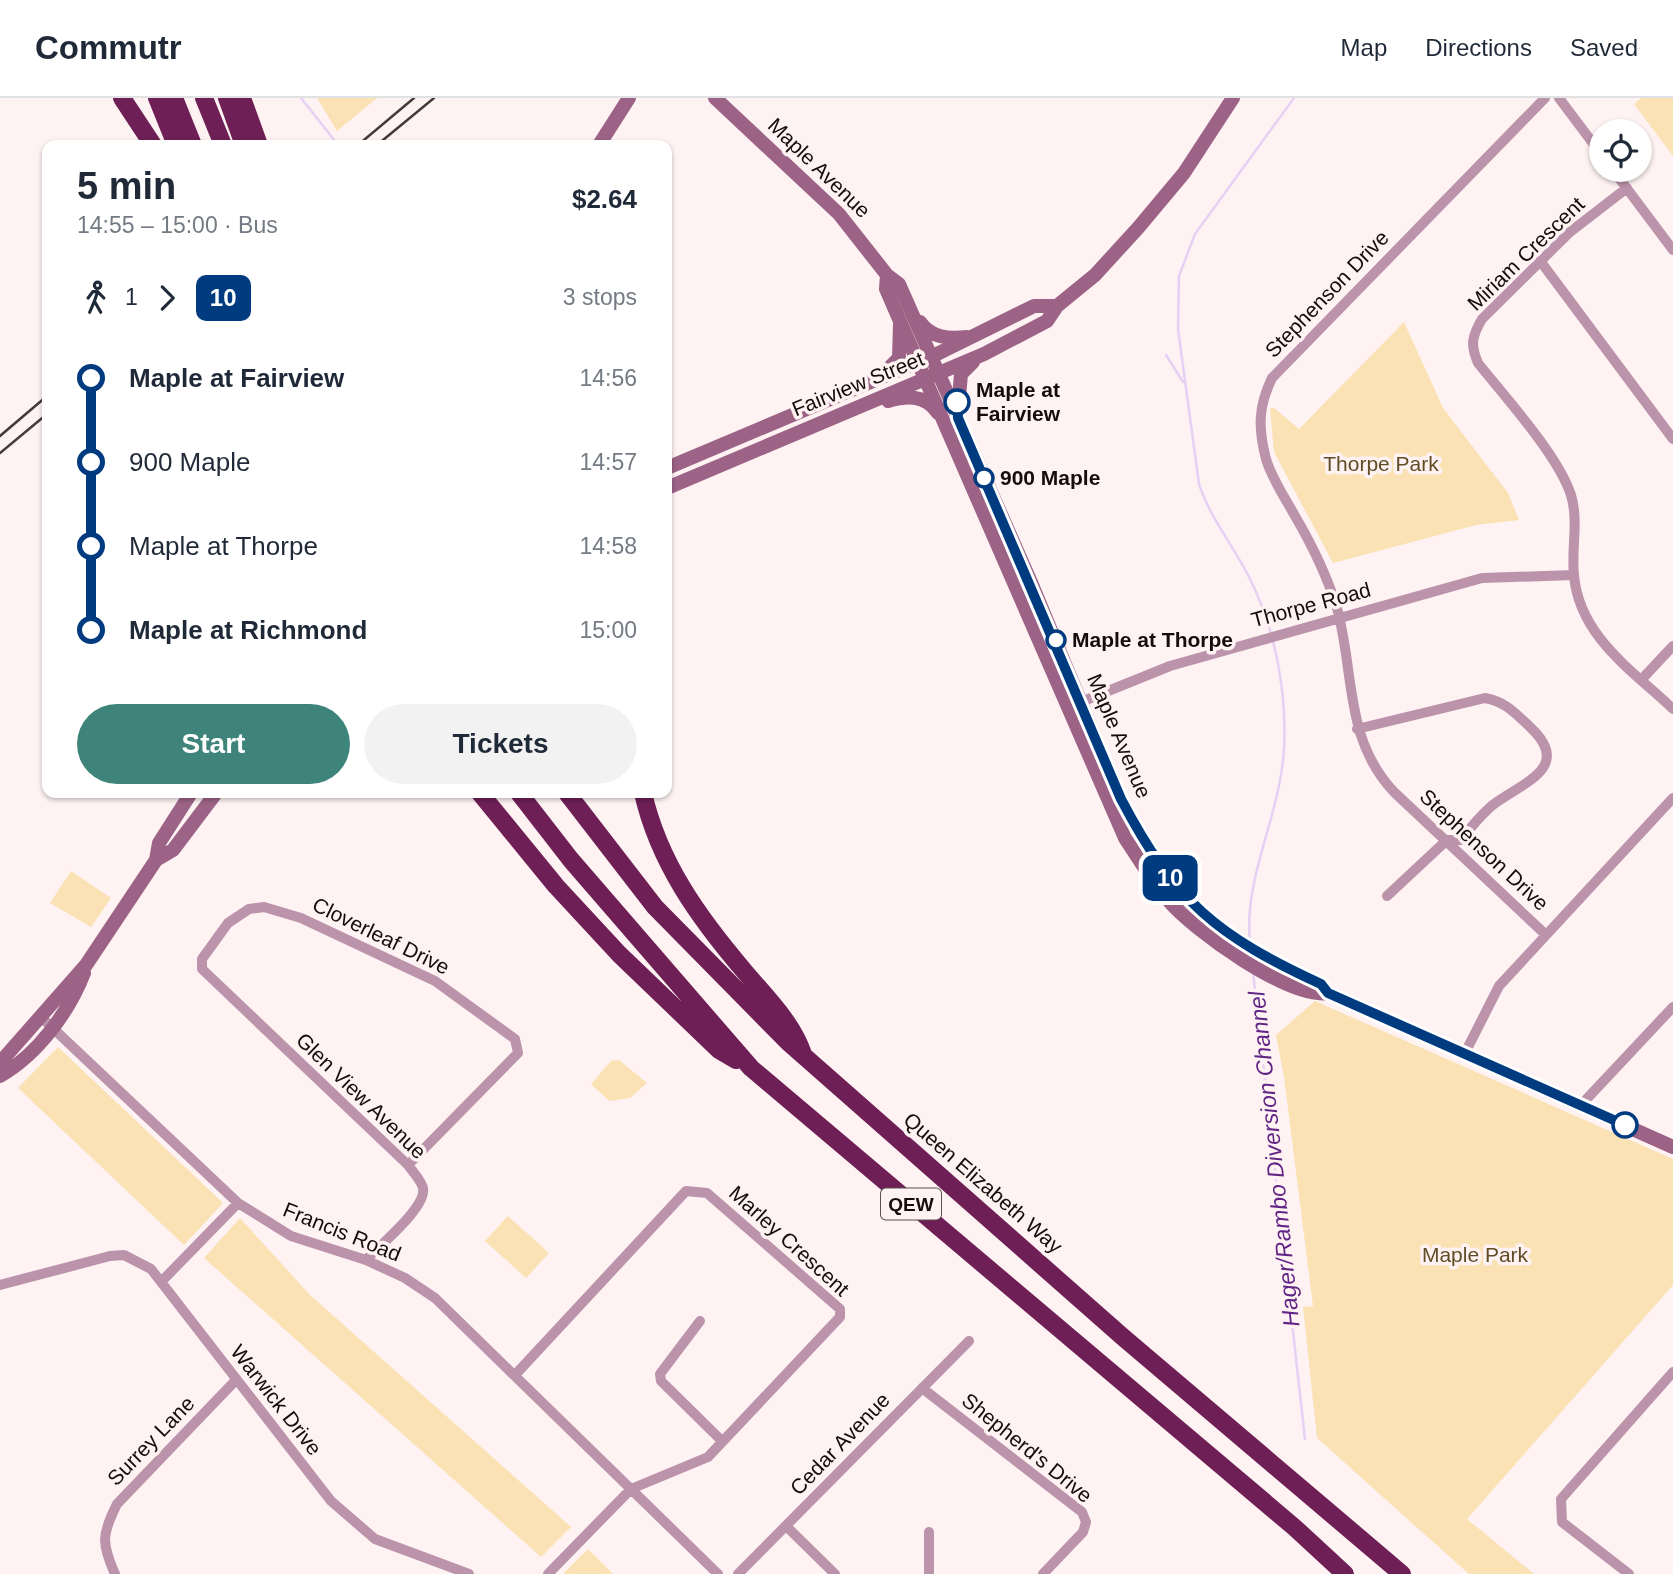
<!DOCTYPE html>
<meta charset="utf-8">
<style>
body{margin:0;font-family:Arial,sans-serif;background:#f2f2f3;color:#1f2937;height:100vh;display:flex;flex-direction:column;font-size:26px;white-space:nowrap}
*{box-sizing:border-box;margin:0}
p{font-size:23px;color:#747a83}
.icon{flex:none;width:38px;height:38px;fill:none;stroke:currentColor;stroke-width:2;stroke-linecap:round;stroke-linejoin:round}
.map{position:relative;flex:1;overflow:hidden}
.panel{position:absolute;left:42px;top:42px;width:630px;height:658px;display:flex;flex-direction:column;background:#fff;border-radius:14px;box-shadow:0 2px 5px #0004}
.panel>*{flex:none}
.badge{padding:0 14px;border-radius:10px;font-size:24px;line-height:46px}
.buttons{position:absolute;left:1589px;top:21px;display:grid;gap:14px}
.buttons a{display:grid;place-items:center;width:63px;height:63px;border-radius:50%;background:#fff;box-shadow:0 2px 5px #0004;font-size:35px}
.map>.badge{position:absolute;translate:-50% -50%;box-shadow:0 0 0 4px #fff}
.legs{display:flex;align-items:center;gap:10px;height:77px;padding:0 35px;font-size:23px}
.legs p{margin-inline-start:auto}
.head{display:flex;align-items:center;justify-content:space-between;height:119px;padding:0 35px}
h1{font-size:38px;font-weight:700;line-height:52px}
.action{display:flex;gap:14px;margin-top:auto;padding:14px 35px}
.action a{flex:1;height:80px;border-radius:42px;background:#3e847a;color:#fff;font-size:28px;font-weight:700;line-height:80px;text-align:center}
.action a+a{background:#f2f2f3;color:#1f2937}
ul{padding:0 35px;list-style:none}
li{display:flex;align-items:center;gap:24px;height:84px;font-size:26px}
li i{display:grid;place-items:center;width:10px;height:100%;margin:0 9px;background:currentColor}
li i::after{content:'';width:18px;height:18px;margin:-9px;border:5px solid;border-radius:50%;background:#fff}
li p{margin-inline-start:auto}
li:first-child i{background:linear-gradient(#0000 50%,currentColor 0)}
li:last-child i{background:linear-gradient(currentColor 50%,#0000 0)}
header{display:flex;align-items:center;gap:42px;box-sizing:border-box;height:98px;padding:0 35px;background:#fff;border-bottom:2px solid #e0e1e3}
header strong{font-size:33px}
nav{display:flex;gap:38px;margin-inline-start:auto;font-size:24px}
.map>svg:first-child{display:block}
.green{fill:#fae2b5}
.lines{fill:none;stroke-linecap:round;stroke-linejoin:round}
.stream{stroke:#e4d1f4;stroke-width:2.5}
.minor{stroke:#bb93aa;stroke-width:10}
.secondary{stroke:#9c6386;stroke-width:14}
.motorway{stroke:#6e1f55;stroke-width:18}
.rail{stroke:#443a3a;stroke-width:2.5}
.line-1-casing{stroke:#fff;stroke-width:16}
.line-1{stroke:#003b80;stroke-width:10}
.stop-1-dot{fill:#fff;stroke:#003b80;stroke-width:3.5}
.labels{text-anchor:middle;stroke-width:7;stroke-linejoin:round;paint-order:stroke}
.shield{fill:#fef2f2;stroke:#5b5151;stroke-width:2}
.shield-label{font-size:19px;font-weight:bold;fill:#150c0c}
.street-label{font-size:21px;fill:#150c0c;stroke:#fef2f2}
.stop-label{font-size:21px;font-weight:bold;fill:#150c0c;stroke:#fef2f2;text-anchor:start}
.park-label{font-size:21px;fill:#614d25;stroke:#fef2f2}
.water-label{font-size:23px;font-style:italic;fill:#612586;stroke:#fef2f2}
</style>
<header>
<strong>Commutr</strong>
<nav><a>Map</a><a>Directions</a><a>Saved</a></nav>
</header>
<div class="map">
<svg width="1673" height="1476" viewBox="0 0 1673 1476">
<rect width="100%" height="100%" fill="#fef2f2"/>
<path class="green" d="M 317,0 L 377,0 L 337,33 Z
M 1641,0 L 1673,0 L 1673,58 L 1634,6 Z
M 1404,224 L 1443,310 L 1508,395 L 1519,422 L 1476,427 L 1333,465 L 1274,354 L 1270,310 L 1274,310 L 1299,331 Z
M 71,773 L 111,800 L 91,829 L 50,805 Z
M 1315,903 L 1673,1061 L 1673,1187 L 1467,1421 L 1534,1476 L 1469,1476 L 1317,1340 L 1303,1209 L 1313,1208 L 1284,979 L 1276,937 Z
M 58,949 L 223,1105 L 184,1147 L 18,990 Z
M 619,962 L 647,985 L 630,1000 L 609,1003 L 591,986 L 611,963 Z
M 508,1118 L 549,1155 L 526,1180 L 485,1143 Z
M 240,1120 L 310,1197 L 571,1429 L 541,1459 L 204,1160 Z
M 588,1451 L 613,1476 L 563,1476 Z"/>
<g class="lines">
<path class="stream" d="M 301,0 L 335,43
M 1166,257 L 1183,284
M 1250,843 C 1243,781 1281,716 1284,650 C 1287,594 1275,530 1249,479 C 1233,447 1210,420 1199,386 L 1178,231 L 1179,178 L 1195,136 L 1294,0
M 1253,874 L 1305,1341"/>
<path class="minor" d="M 1545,0 L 1272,280 C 1258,309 1258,330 1266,361 C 1272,381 1285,400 1295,418 C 1312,447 1327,478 1337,510 C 1355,576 1344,641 1394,694 L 1546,837
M 1559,0 L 1601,56
M 1613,72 L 1673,152
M 1627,90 L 1570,134 L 1482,221 C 1472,238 1470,247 1478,265 C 1505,299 1558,357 1571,397 C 1579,424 1571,450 1574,477 C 1579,538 1632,572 1673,611
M 1541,164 L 1673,341
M 1642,581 L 1673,548
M 1076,606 L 1170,568 L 1482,480 L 1574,477
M 1357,631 L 1485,600 C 1506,604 1515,615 1530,629 C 1573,669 1524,684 1494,706 C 1481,716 1471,730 1460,742 L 1447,742 L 1387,798
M 40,918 L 238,1105 L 291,1138 L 366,1162 L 405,1180 L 435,1200 L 718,1476
M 1465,955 L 1499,888 L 1673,700
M 1581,1007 L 1673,909
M 366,1162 C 380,1147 427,1109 423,1090 C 421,1082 413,1074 408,1067 L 202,871 L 202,861 L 228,825 L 249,811 L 264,809 L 301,820 L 435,883 L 515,941 L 518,955 L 408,1067
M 162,1183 L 238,1105
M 0,1187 L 110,1158 L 124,1157 L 151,1171 L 331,1403 L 375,1441 L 469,1476
M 700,1223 L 660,1276 L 661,1283 L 722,1343
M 515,1277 L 686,1093 L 707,1095 L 840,1211 L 840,1219 L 708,1359 L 631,1391 L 548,1476
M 922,1290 L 1082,1414 L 1086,1424 L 1083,1434 L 1043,1476
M 787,1429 L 835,1476
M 115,1476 C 101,1445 102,1436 117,1406 L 235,1283
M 738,1476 L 969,1243
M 929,1476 L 929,1434
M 1629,1476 L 1562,1424 L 1561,1401 L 1673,1274"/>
<path class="secondary" d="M 715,0 L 839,116 L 887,177 L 899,186 L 1030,482 L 1121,701 L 1143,741 L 1179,794 L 1219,831 L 1258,855 L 1321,886 L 1328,895 L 1673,1049
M 599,47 L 629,0
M 887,177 L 886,191 L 1125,740 C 1139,761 1152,783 1168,802 C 1193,832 1289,901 1328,895
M 920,224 C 931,240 949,241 967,239
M 886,273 L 899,260 L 900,226
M 888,303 C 908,297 926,297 938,315
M 958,311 L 961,276 L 973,264
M 667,370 L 939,255 L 1034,208 L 1057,208
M 667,390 L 984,256 L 1047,223 L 1057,208 L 1095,177 L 1138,130 L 1184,75 L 1233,0
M 156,762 L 173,752 L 216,695
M 0,969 L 4,960 L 86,867 L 156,762 L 159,745 L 191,695
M 0,978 C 37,957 69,914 84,875"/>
<path class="motorway" d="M 122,0 L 153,47
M 157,0 L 176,47
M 174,0 L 193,47
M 204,0 L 223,47
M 227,0 L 244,47
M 242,0 L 259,47
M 480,695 L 556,788 L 619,856 L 719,952 L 736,962
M 519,695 L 571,762 L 751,970 L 1294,1429 L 1345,1476
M 567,695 L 655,809 L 788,944 L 1124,1240 L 1402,1476
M 643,695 C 659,765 699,820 745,874 C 767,900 792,924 803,956"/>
<path class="rail" d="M 358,47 L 414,0
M 377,47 L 434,0
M 0,338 L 47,298
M 0,355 L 47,316"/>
</g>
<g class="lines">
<g class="line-1-casing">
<path id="line-1" d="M 957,304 L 958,320 L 1121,701 C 1175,804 1217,838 1321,886 L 1328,895 L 1625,1027"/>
</g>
<use href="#line-1" class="line-1"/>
</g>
<g class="stop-1-dot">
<circle cx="957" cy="304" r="12"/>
<circle cx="984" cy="380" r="9"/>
<circle cx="1056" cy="542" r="9"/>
<circle cx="1625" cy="1027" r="12"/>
</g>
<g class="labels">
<rect class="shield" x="881" y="1090.5" width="60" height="31" rx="5"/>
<g class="shield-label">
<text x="911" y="1113">QEW</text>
</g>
<g class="street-label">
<text transform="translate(819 70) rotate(44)" y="7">Maple Avenue</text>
<text transform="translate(1526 156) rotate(-44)" y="7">Miriam Crescent</text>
<text transform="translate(1327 196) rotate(-46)" y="7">Stephenson Drive</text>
<text transform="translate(858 286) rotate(-22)" y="7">Fairview Street</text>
<text transform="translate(1311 507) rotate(-15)" y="7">Thorpe Road</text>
<text transform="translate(1119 638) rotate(67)" y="7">Maple Avenue</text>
<text transform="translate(1484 752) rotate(43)" y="7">Stephenson Drive</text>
<text transform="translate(381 838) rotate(26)" y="7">Cloverleaf Drive</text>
<text transform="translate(361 998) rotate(44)" y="7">Glen View Avenue</text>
<text transform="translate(983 1085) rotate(41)" y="7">Queen Elizabeth Way</text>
<text transform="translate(342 1134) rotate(22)" y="7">Francis Road</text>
<text transform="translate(789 1143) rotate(42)" y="7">Marley Crescent</text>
<text transform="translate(276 1302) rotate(52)" y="7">Warwick Drive</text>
<text transform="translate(151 1343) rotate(-46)" y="7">Surrey Lane</text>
<text transform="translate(840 1346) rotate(-46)" y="7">Cedar Avenue</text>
<text transform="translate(1027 1350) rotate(39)" y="7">Shepherd's Drive</text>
</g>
<g class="stop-label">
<text x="976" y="299">Maple at<tspan x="976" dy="24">Fairview</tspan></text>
<text x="1000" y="387">900 Maple</text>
<text x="1072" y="549">Maple at Thorpe</text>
</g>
<g class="park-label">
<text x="1381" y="373">Thorpe Park</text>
<text x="1475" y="1164">Maple Park</text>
</g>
<g class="water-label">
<text transform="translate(1274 1061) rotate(-96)" y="8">Hager/Rambo Diversion Channel</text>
</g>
</g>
</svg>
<div class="buttons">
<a><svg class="icon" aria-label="locate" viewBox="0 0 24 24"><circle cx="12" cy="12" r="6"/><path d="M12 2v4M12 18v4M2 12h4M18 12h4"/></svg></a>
</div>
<b class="badge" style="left:1170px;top:780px;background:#003b80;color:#fff">10</b>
<section class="panel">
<div class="head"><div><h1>5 min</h1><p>14:55 – 15:00 · Bus</p></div><b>$2.64</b></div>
<div class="legs"><svg class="icon" aria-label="walk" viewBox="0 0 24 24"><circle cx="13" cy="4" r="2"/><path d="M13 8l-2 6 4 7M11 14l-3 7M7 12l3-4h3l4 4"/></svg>1<svg class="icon" aria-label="forward" viewBox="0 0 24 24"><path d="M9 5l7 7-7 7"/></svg><b class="badge" style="background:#003b80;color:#fff">10</b><p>3 stops</p></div>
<ul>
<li><i style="color:#003b80"></i><b>Maple at Fairview</b><p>14:56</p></li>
<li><i style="color:#003b80"></i><span>900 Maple</span><p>14:57</p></li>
<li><i style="color:#003b80"></i><span>Maple at Thorpe</span><p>14:58</p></li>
<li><i style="color:#003b80"></i><b>Maple at Richmond</b><p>15:00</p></li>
</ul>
<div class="action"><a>Start</a><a>Tickets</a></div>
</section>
</div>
